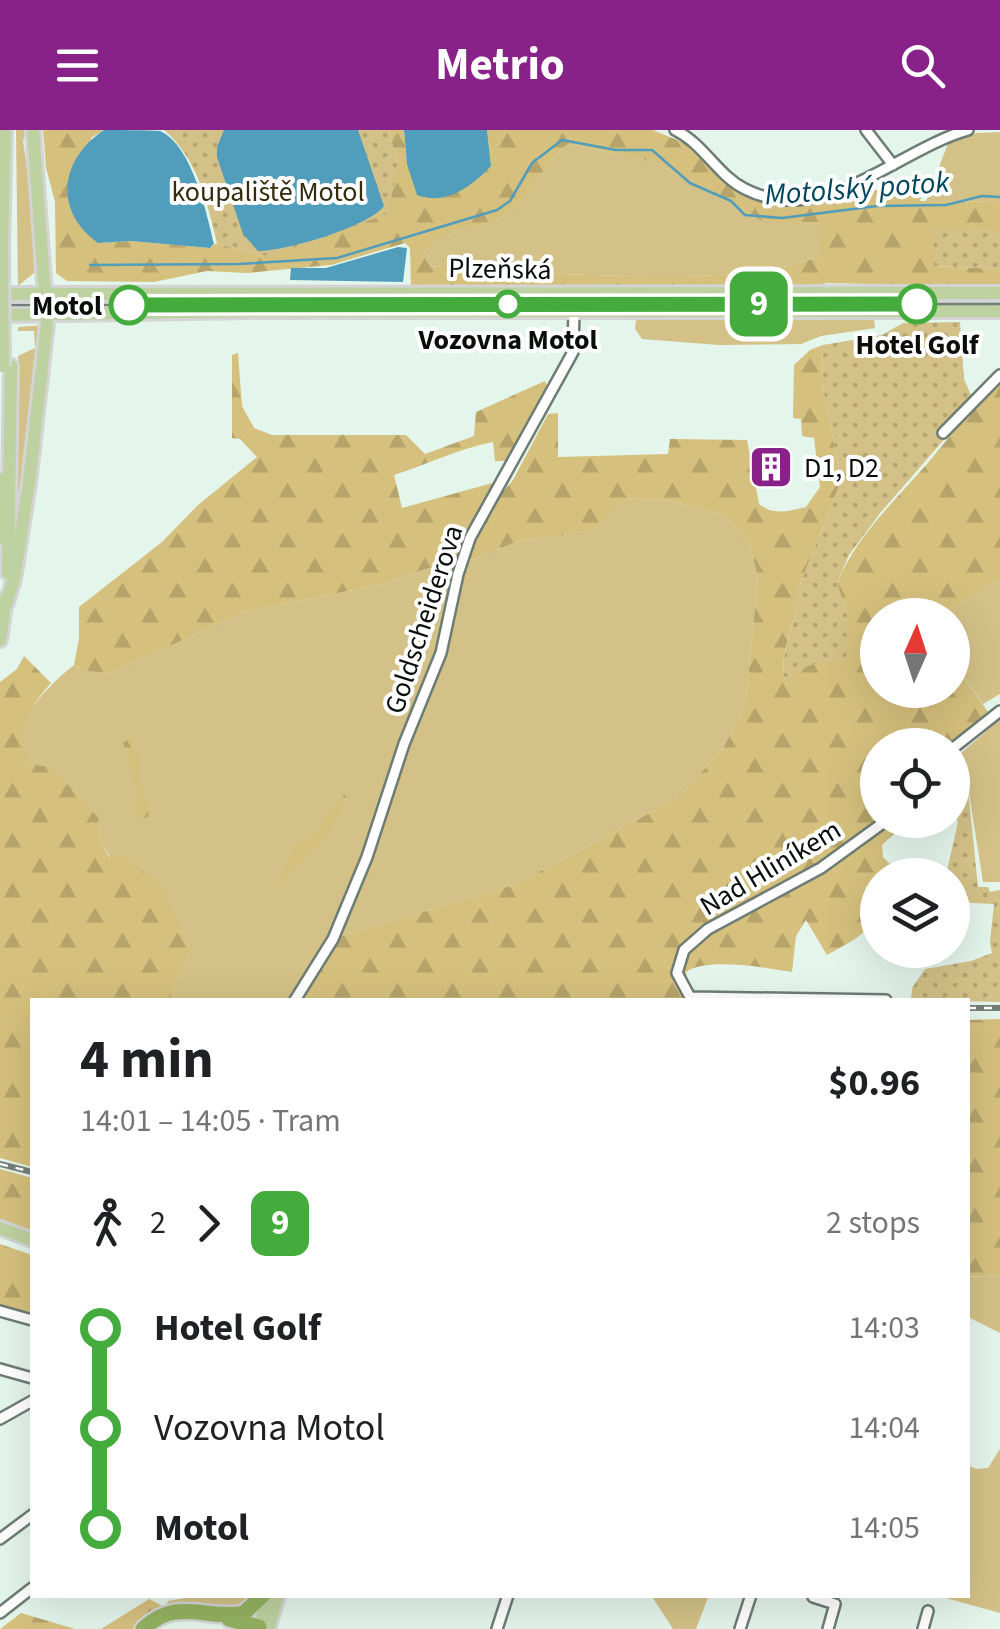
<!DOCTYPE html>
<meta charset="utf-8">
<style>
body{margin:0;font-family:"Source Sans 3",sans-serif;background:#f2f2f2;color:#202124;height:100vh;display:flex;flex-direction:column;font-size:38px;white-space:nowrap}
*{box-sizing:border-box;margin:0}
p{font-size:32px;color:#757577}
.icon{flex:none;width:55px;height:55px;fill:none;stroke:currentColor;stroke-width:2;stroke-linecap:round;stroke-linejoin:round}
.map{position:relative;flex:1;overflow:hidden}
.panel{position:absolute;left:30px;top:868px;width:940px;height:600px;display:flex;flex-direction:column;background:#fff;border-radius:0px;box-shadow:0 10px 40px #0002}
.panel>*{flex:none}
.badge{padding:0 20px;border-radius:15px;font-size:35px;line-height:65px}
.needle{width:65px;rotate:3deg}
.fabs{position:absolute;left:860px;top:468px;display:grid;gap:20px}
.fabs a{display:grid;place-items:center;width:110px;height:110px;border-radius:50%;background:#fff;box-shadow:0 10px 40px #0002;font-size:50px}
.map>.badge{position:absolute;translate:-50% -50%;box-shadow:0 0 0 5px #fff}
.legs{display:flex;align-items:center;gap:15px;height:110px;padding:0 50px;font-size:32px}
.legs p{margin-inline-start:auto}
.head{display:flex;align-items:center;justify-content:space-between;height:170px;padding:0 50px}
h1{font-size:55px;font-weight:700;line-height:75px}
ul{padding:0 50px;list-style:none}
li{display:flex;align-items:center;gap:35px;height:100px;font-size:38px}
li i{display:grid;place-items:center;width:15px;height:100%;margin:0 12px;background:currentColor}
li i::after{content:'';width:25px;height:25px;margin:-12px;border:8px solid;border-radius:50%;background:#fff}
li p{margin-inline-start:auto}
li:first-child i{background:linear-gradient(#0000 50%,currentColor 0)}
li:last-child i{background:linear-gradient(currentColor 50%,#0000 0)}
header{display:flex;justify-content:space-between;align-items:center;height:130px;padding:0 50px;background:#882289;color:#fff;font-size:45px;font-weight:700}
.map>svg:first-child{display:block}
.green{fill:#d3c187}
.forest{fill:url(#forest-firs);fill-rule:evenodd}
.park{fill:url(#park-dots)}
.water{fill:#509dbc}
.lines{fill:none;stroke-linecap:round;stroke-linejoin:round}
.stream{stroke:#509dbc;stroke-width:2.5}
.street-casing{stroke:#6e7d74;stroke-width:14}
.primary-casing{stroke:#d3d4d3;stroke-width:18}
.highway-casing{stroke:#d3d4d3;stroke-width:20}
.street{stroke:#fff;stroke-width:9}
.primary{stroke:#bed1a0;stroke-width:12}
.highway{stroke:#93b261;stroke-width:15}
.tram{stroke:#747f79;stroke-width:2.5}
.rail-casing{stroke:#747f79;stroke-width:6}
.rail{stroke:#fff;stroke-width:2.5;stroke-dasharray:8;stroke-linecap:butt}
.primary-bridge-casing{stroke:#d3d4d3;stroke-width:18;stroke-linecap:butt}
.primary-bridge{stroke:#bed1a0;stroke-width:12}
.line-1-casing{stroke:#fff;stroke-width:22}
.line-1{stroke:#43ac3c;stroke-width:15}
.stop-1-dot{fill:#fff;stroke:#43ac3c;stroke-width:5}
.labels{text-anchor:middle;stroke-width:8;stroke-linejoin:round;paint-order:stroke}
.park-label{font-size:28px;fill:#342b0c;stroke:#fff}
.street-label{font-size:28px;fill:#090e0b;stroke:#fff}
.stop-label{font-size:28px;font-weight:bold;fill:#090e0b;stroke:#fff}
.poi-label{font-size:28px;fill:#090e0b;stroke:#fff;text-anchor:start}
.water-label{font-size:30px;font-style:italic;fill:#00465c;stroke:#fff}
</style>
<header><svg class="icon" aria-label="menu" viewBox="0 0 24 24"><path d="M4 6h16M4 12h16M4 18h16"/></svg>Metrio<svg class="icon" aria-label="search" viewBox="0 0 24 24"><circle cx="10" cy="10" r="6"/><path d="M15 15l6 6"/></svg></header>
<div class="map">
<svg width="1000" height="1499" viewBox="0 0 1000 1499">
<defs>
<pattern id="forest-firs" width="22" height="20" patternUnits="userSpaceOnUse" patternTransform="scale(2.5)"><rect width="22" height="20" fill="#d5c07d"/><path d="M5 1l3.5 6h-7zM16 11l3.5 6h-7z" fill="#b6a46b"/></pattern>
<pattern id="park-dots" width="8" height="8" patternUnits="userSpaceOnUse" patternTransform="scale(2.5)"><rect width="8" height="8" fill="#d3c187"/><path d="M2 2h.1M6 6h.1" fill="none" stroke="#b4a573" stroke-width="1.8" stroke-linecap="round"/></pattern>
</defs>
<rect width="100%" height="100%" fill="#e4f5eb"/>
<path class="green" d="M 16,0 L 26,0 L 23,11 L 32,70 L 34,143 L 18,156 Z
M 1000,2 L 1000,72 L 926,71 L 949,11 L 977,3 Z
M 568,14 L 655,32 L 764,92 L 820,92 L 820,126 C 769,146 708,146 653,146 C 578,146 504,142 430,136 L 423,125 C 443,96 477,101 506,84 C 533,68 543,34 568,14 Z
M 636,190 L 874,190 L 875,198 L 821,206 L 801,214 L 719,215 L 642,209 L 635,199 Z
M 45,195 L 14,415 L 16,236 L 19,235 L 18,226 L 35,218 L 34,201 L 18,201 L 18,197 Z
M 627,368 L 670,371 L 724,385 L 750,415 L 758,448 L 745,577 L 723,618 L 678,668 L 514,755 L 335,808 L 299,870 L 170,870 L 175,851 L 191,824 L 110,727 L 102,714 L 98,687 C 83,675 38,647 29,633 C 4,596 48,556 74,535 L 83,541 L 111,543 L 244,482 L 383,454 L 461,427 L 463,433 L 519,411 L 589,401 Z
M 1000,450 L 1000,564 L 983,574 L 953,531 L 952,485 L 949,485 L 949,479 Z
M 1000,589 L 1000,752 L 983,752 L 967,650 L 963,644 L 953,653 L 952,631 Z
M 1000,1145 L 1000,1203 L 968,1187 L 968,1147 Z
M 1000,1319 L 1000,1483 L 935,1465 L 968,1465 L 968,1335 L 976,1339 L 988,1338 Z
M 201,1465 L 255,1465 L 243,1480 L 192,1474 L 165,1477 L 168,1471 Z
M 651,1465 L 709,1465 L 696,1499 L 673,1499 Z"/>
<path class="forest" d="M 43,0 L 104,0 L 91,8 L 98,113 L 131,111 L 210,118 L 217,113 L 262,126 L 398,38 L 389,0 L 404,0 L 407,34 L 491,36 L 487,0 L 653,0 L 689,15 L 722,49 L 749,66 L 776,74 L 813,72 L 872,57 L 886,67 L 927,47 L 920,71 L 1000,72 L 1000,101 L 934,100 L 934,136 L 1000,139 L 1000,157 L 827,153 L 811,157 L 411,157 L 410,118 L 405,113 L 331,135 L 247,143 L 207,141 L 154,152 L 67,151 L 56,143 L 55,72 L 46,37 ZM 568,14 L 655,32 L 764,92 L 819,92 L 820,126 C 769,146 708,146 653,146 C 578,146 505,142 430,136 L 423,125 C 443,96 478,101 506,84 C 533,68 543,34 568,14 Z
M 823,215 L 822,253 L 840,345 L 838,359 L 797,462 C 800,491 774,527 787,556 L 792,545 L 810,534 L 847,485 L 837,453 C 858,404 893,373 927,334 C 951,305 973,277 1000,251 L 1000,450 L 949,479 L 949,485 L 878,485 L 878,560 L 952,560 L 953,531 L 990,585 L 952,615 L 878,615 L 878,690 L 914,690 L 898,700 L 882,715 L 883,727 L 901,745 L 878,745 C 877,798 873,800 827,825 L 806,790 L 796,806 L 792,842 C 766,838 707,827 686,842 L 689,859 L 685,870 L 299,870 L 335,808 L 514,755 L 678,668 L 723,618 L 745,577 L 758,448 L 750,415 L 724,385 L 670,371 L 627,368 L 590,401 L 519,411 L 463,433 L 488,380 L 513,350 L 548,284 L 558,283 L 558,327 L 668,324 L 670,309 L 747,310 L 759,374 C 774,386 789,381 806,377 L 820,357 L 814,308 L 802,306 L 801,289 L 793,288 L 794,235 L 810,220 Z
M 238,223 L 242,276 L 254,298 L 272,305 L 406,305 L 425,324 L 474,306 L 476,282 L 545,251 L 548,258 L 509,331 L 495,331 L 493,312 C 458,319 428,334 394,345 L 402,378 L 496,352 L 461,427 L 383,454 L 244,482 L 111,543 L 83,541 L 74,535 L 79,508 L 79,477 L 162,412 L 197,376 L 257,327 L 240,309 L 232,308 L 232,225 Z
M 24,526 L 51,553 C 27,580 18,599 29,634 L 51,637 L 98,687 L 102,714 L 109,727 L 123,723 L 164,760 L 191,824 L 175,851 L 170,870 L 32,870 L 32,1037 L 0,1028 L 0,552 L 17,539 Z
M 129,608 C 131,610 134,612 135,614 C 141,628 137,642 140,655 C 143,668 150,673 148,687 L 141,689 L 133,681 L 136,662 L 123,613 Z
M 344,665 L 347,667 C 334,705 296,737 269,766 L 294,720 L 318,699 Z
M 1000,889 L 1000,1145 L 968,1147 L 968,890 Z
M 0,1039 L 32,1048 L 32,1103 L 0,1090 Z
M 0,1114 L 32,1125 L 32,1185 L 0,1177 Z
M 149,1469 L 165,1477 L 136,1499 L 101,1499 Z
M 21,1483 L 75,1499 L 0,1499 Z"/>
<path class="park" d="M 164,0 L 389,0 L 398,38 L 388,83 L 317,111 L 262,126 L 217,113 C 207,72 198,29 164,0 Z
M 934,99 L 1000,101 L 1000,139 L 934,136 Z
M 960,192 L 964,249 L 975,274 L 881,382 L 849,425 L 837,453 L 847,485 L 846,530 C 822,532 798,532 787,557 C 774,525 800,493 797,462 L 838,359 L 840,345 L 822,253 L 823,215 L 882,205 L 903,193 Z
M 963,644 L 967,650 L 978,757 L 988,757 L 990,762 L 1000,760 L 1000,872 L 911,870 L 912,858 L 925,839 L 971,831 L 992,823 L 990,812 L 994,774 L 972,773 L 953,767 L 952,745 L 946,745 L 958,692 L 953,679 L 953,653 Z"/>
<path class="water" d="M 104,0 C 119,0 146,0 160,1 C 192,15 207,84 214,114 L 210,118 L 131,111 L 98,113 C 53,81 60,29 104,0 Z
M 224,0 L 358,0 L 384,76 C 368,97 286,121 258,121 L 243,104 L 217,27 L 217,17 Z
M 404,0 L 487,0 L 491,36 C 472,56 446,76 417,65 L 407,34 Z
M 398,117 L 407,118 L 403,152 L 290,150 L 291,138 L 326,138 Z"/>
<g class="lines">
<path class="stream" d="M 90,135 L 238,134 L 337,128 L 497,80 L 510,71 L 532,33 L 562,10 L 616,20 L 652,20 L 690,53 L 731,71 L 745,85 L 782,88 L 877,76 L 946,75 L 982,66 L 1000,67"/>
<g class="street-casing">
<path id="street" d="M 675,0 C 704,14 717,45 745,59 C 823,99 897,20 968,0
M 866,0 L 893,35
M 943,303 L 1000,245
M 952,619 L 1000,581
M 295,870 L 333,809 L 367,727 L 404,614 L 441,523 L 458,444 L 470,408 L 573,222 L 574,181
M 886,870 L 690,867 L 677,843 L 684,820 L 708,799 L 821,738 L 887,690
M 0,1181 L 32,1190
M 0,1239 L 32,1248
M 0,1289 L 32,1271
M 0,1409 L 32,1385
M 813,1467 L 835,1474 L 828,1499
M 0,1483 L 32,1458
M 497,1499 L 508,1465
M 740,1499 L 751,1465
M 923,1499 L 928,1481"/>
</g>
<g class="primary-casing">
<path id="primary" d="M 2,116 L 5,0
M 0,164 L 1000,163
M 0,185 L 248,181 L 1000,181
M 0,407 L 3,349
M 8,443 L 11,236
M 6,475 L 14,449 L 29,353 L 47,193 L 33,0
M 0,510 L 6,468
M 0,1098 L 32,1110
M 259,1499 L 268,1465
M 268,1499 L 278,1465"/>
</g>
<g class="highway-casing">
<path id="highway" d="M 229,1489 L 259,1497
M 143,1499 C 178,1466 206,1491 244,1483 L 263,1465"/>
</g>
<use href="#street" class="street"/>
<use href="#primary" class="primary"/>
<use href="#highway" class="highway"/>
<path class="tram" d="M 0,175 L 1000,174"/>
<g class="rail-casing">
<path id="rail" d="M 968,878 L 1000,878
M 0,1034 L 32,1042"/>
</g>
<use href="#rail" class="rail"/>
<g class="primary-bridge-casing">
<path id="primary-bridge" d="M 2,116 L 3,236"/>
</g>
<use href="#primary-bridge" class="primary-bridge"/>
</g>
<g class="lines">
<g class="line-1-casing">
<path id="line-1" d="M 129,175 L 917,174"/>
</g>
<use href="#line-1" class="line-1"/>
</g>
<defs>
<g id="building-square" transform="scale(2.25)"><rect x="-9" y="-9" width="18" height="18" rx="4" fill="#882289" stroke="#fff"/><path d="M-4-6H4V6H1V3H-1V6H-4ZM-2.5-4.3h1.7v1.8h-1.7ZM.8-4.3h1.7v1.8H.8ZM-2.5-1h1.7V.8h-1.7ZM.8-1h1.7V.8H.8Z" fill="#fff"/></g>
</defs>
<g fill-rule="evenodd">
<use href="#building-square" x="771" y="337"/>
</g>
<g class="stop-1-dot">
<circle cx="508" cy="174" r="12"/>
<circle cx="917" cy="174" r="18"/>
<circle cx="129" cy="175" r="18"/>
</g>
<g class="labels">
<g class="park-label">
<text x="268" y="71">koupaliště Motol</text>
</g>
<g class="street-label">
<text transform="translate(500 138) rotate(1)" y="10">Plzeňská</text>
<text transform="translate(423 489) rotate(-72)" y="10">Goldscheiderova</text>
<text transform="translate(770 737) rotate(-31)" y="10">Nad Hliníkem</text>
</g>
<g class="stop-label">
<text x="102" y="185" text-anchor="end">Motol</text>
<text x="508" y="219">Vozovna Motol</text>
<text x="917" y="224">Hotel Golf</text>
</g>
<g class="poi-label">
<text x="804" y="347">D1, D2</text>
</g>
<g class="water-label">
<text transform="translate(857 58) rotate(-4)" y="10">Motolský potok</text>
</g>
</g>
</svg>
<div class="fabs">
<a><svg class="needle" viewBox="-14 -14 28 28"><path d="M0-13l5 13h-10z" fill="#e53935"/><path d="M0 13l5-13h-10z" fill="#757577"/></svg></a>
<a><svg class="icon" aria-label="locate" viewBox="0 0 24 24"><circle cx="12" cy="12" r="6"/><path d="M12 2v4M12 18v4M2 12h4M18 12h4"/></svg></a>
<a><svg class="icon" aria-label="layers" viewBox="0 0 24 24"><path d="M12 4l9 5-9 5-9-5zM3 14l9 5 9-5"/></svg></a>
</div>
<b class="badge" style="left:759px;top:174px;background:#43ac3c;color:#fff">9</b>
<section class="panel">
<div class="head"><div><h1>4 min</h1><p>14:01 – 14:05 · Tram</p></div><b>$0.96</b></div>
<div class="legs"><svg class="icon" aria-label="walk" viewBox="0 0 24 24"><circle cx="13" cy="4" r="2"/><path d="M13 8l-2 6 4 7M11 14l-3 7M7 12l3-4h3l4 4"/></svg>2<svg class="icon" aria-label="forward" viewBox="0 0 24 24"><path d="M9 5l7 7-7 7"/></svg><b class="badge" style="background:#43ac3c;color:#fff">9</b><p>2 stops</p></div>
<ul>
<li><i style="color:#43ac3c"></i><b>Hotel Golf</b><p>14:03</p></li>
<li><i style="color:#43ac3c"></i><span>Vozovna Motol</span><p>14:04</p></li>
<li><i style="color:#43ac3c"></i><b>Motol</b><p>14:05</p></li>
</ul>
</section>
</div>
